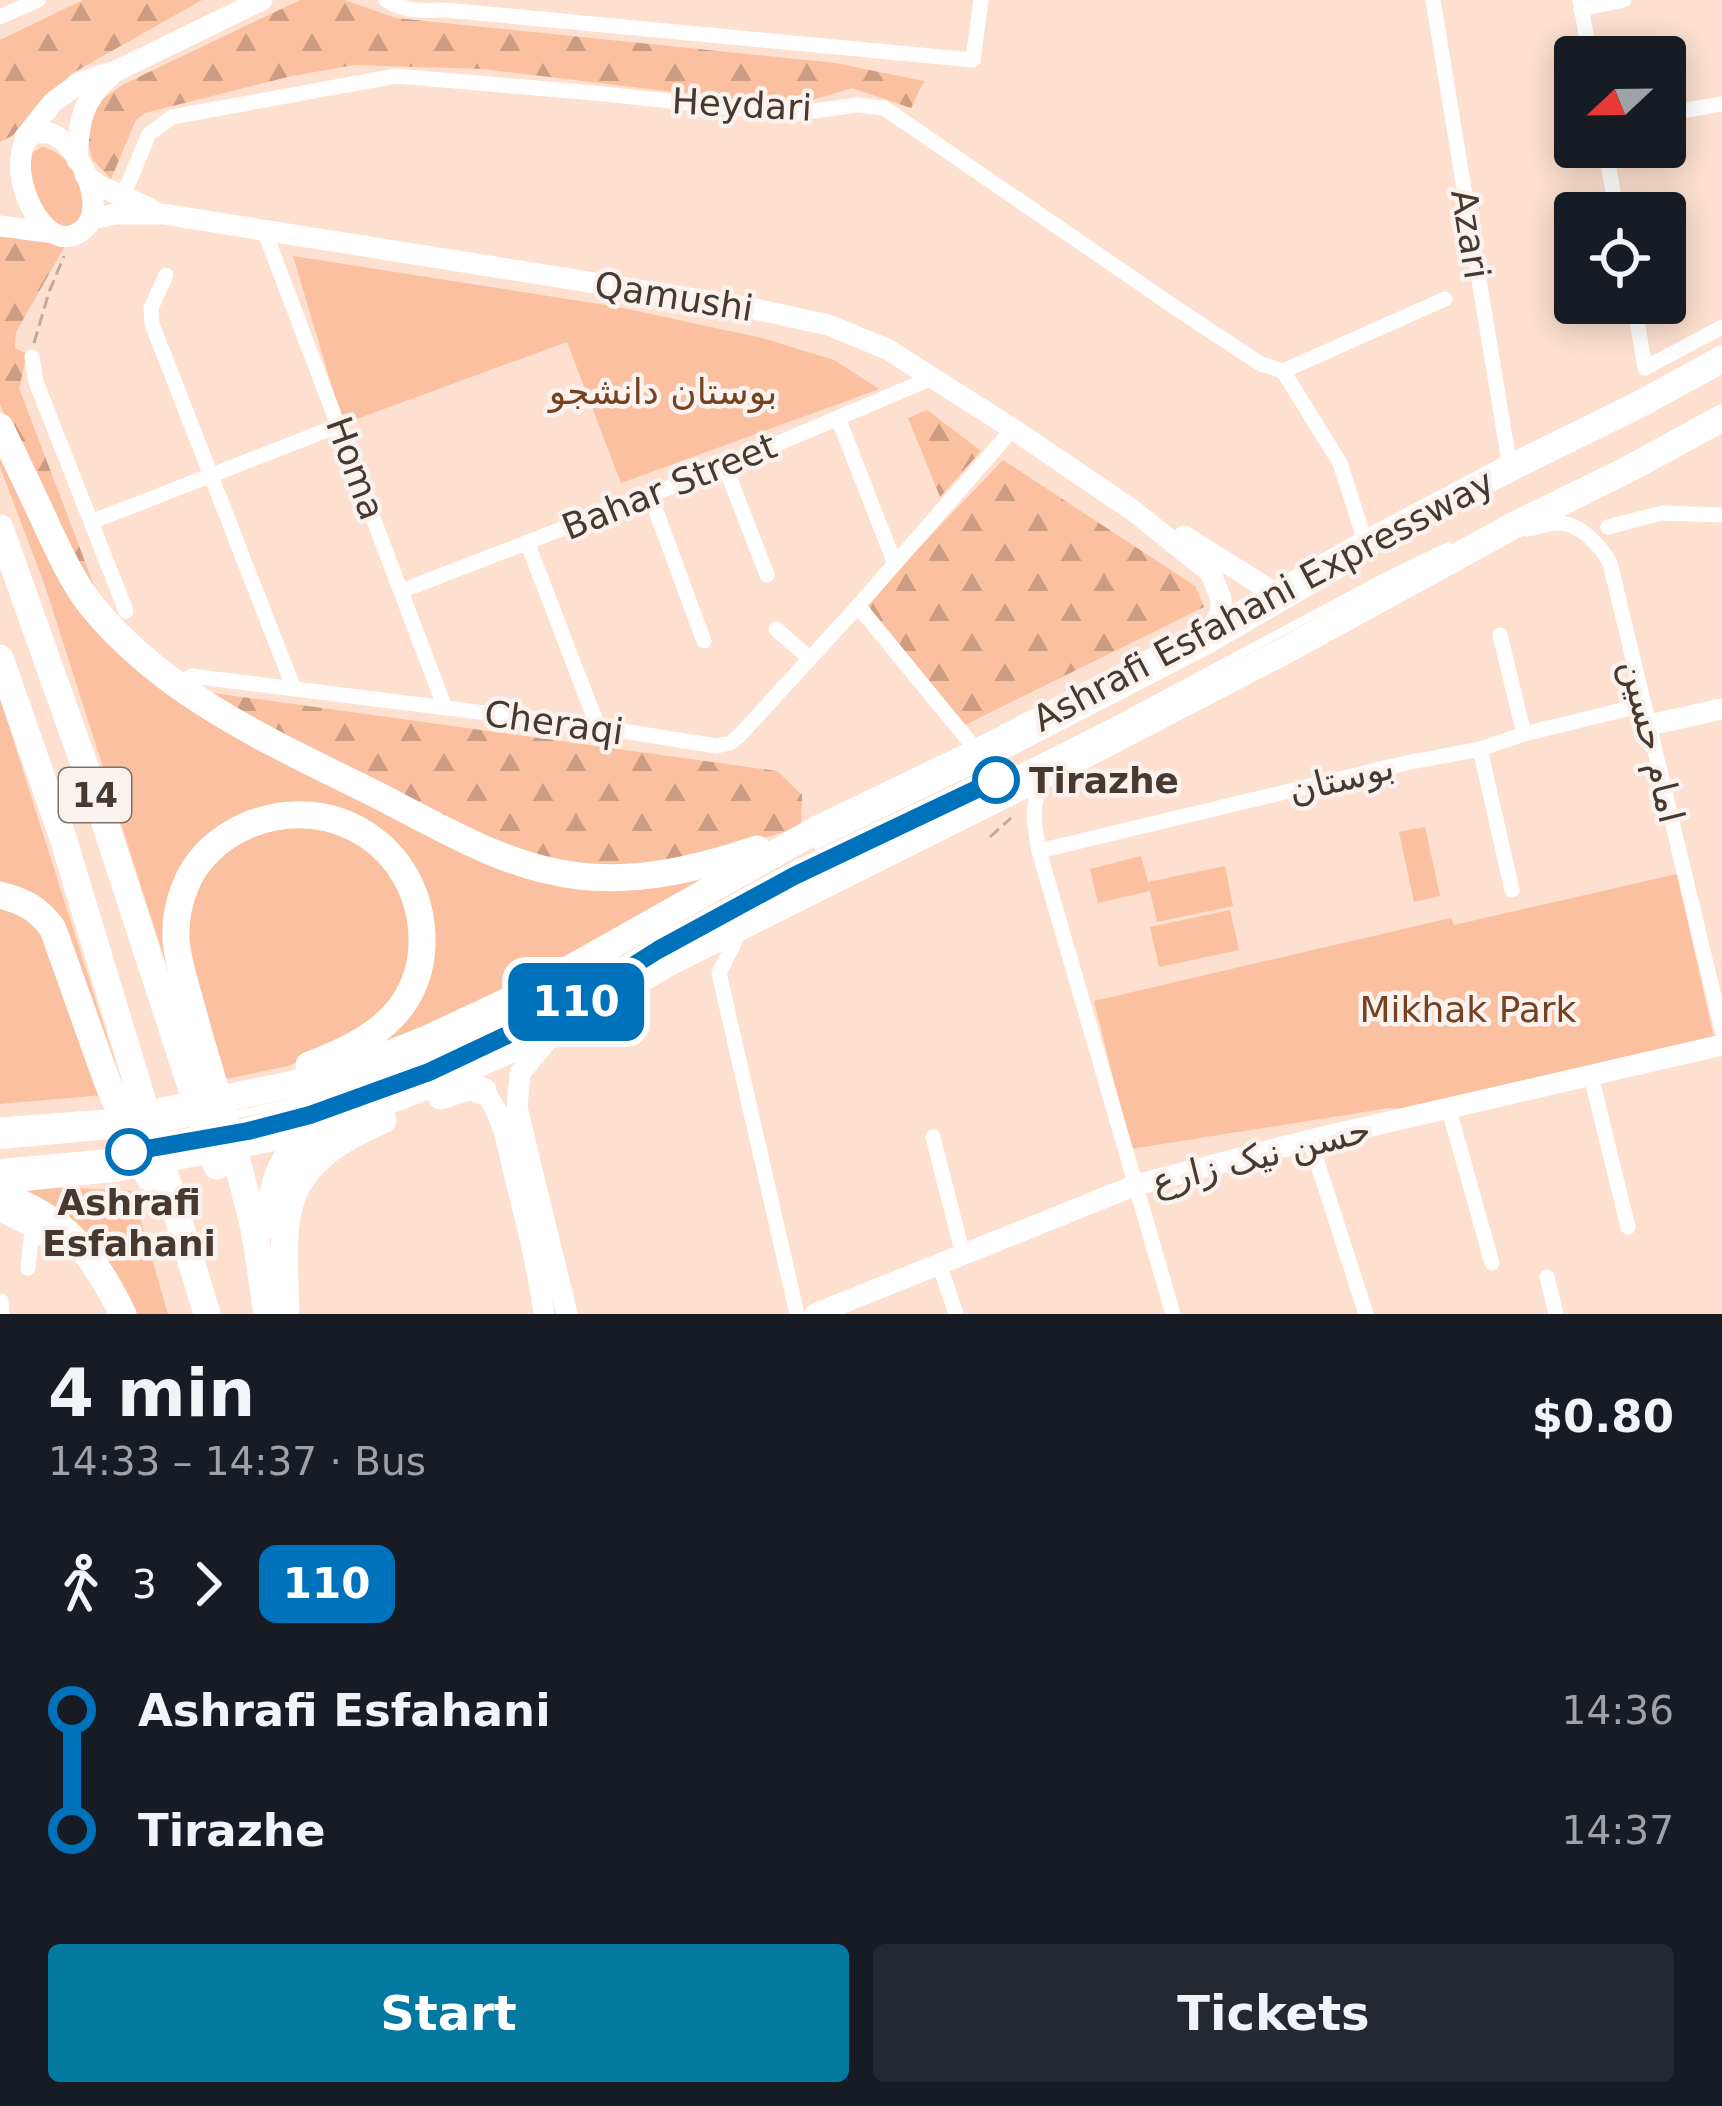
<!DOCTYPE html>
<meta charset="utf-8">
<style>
body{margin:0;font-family:"DejaVu Sans","Noto Sans Arabic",sans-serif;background:#242831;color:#f1f3f6;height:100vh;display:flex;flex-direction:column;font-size:45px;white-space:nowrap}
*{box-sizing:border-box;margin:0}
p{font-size:39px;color:#9ea1a6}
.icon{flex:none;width:66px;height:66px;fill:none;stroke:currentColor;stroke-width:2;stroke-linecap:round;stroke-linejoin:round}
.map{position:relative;height:1314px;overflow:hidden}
.sheet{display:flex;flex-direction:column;background:#171b24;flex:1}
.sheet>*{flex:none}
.badge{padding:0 24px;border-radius:18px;font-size:42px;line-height:78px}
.needle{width:78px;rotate:248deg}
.tools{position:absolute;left:1554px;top:36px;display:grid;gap:24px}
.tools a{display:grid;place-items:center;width:132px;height:132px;border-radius:12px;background:#171b24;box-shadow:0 6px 30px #0003;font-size:60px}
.map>.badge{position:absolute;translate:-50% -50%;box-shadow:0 0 0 6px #fff}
.legs{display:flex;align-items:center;gap:18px;height:132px;padding:0 48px;font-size:39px}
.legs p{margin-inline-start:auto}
.head{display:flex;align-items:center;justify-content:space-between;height:204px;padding:0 48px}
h1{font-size:66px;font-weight:700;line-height:90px}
.cta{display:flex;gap:24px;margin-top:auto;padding:24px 48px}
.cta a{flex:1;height:138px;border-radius:12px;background:#0379a2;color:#fff;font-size:48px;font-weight:700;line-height:138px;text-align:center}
.cta a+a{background:#242831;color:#f1f3f6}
ul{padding:0 48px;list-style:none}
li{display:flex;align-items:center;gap:42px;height:120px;font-size:45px}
li i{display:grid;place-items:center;width:18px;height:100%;margin:0 15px;background:currentColor}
li i::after{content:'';width:30px;height:30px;margin:-15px;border:9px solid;border-radius:50%;background:#171b24}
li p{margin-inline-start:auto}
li:first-child i{background:linear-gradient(#0000 50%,currentColor 0)}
li:last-child i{background:linear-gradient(currentColor 50%,#0000 0)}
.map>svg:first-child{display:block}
.green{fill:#fac09f}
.forest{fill:url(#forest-firs)}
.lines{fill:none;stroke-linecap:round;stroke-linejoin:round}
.path{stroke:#c2aa9c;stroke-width:3;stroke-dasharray:12 6;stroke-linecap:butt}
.lane{stroke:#fff;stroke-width:8}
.street{stroke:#fff;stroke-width:15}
.secondary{stroke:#fff;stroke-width:21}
.highway{stroke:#fff;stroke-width:27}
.line-1-casing{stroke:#fff;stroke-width:27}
.line-1{stroke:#0072bc;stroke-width:18}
.stop-1-dot{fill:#fff;stroke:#0072bc;stroke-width:6}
.labels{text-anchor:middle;stroke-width:9;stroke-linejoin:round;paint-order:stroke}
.shield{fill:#faf2ee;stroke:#7d7069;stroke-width:3}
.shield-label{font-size:33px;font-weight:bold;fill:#473830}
.street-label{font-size:36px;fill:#473830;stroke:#faf2ee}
.park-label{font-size:36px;fill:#764120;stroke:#faf2ee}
.stop-label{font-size:36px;font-weight:bold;fill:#473830;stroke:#faf2ee;text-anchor:start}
</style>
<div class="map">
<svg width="1722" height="1314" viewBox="0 0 1722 1314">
<defs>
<pattern id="forest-firs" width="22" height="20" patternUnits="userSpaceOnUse" patternTransform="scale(3)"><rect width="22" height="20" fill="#fac09f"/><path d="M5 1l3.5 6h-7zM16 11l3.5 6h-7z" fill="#cc9d82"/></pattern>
</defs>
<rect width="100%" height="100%" fill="#fde0cf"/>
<path class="green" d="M 42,147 C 61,150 80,173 85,193 C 87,200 86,207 86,215 L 66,228 L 53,226 L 22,175 L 28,155 Z
M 293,256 L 618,307 L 762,338 L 834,360 L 879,389 L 621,483 L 567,342 L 343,424 Z
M 0,445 L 40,528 L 170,694 L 741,860 L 550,970 L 363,1057 L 410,1009 L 412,866 L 289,807 L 181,873 L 193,1048 L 45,586 L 0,467 Z
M 0,698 L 159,1200 L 61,924 L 0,885 Z
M 305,823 L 356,839 L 400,878 L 414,959 L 385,1012 L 327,1050 L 288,1066 L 221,1080 L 184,934 L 203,872 L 244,836 Z
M 1425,827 L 1440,896 L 1414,902 L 1399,832 Z
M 1141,856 L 1148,882 L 1225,866 L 1233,906 L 1157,922 L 1150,891 L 1098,903 L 1090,869 Z
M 1677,874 L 1714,1038 L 1417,1109 L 1389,1108 L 1131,1149 L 1094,1001 L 1451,918 L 1454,925 Z
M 0,904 L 45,929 L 104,1095 L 0,1104 Z
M 1230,910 L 1239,950 L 1159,967 L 1150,927 Z
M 39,1186 L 132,1191 L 168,1314 L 130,1314 L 4,1188 Z"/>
<path class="forest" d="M 83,0 L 202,0 L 71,74 L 12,136 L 0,142 L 0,40 Z
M 300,0 L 344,0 L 396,18 L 835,63 L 924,81 L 911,108 L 852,88 L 792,106 L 483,69 L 355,65 L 292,76 L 145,113 L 136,120 L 111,179 L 92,159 L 85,130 L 99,101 L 124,84 Z
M 0,235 L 28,235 L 65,246 L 16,332 L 15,348 L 27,354 L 19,388 L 100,601 L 82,575 L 0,405 Z
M 927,410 L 981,451 L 940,497 L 908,418 Z
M 1003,460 L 1195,586 L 1204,607 L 965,725 L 866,603 Z
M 199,691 L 777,771 L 802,795 L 801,827 L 652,871 L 604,871 L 498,849 Z"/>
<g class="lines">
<path class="path" d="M 34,343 L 49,292 L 64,256
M 990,837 L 1011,818
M 74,1192 L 76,1212"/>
<path class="lane" d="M 817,845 L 1011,752 L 1209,650 L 1357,564
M 504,1038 L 569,1006 L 658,950 L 794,876 L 933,812 L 1120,718 L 1386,576 L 1448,546
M 232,1115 C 326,1099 427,1061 510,1015
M 280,1123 L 341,1105
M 155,1129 L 194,1122
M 0,1145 L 123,1134
M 0,1163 L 130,1151"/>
<path class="street" d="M 386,0 C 406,12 423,11 446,10 L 973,60 L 981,0
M 1433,0 L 1510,468
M 1580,0 L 1590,57
M 1581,9 L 1624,0
M 0,17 L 38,0
M 1665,114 L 1722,104
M 1605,147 L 1617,213
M 123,196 L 149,134 L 172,117 L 396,76 L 594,93 L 793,114 L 857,105 L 884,108 L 1182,312 L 1261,364 L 1283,371 L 1340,463 L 1366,544
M 264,230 L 445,708
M 166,275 L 151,308 L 152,324 L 294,689
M 1634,303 L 1645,368 L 1722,327
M 32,357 L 36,382 L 126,611
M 1283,371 L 1445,299
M 838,418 L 895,564
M 725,466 L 767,575
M 650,495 L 704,641
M 91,522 L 340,425
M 1608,527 L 1662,513 L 1722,515
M 1527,529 C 1536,528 1548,523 1557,523 C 1579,522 1600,545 1610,563 L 1722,1030
M 527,542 L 598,727
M 401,591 L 725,466 L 934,377
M 858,606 L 978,752
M 776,629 L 809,658
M 1500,635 L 1524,734
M 191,676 L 598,727 L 716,746 L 730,743 L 740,735 L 858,606 L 1013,429
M 1480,749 L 1512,890
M 1043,781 C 1030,804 1034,825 1039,851 L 1173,1314
M 1039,851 L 1406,763 L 1480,749 L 1524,734 L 1643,705
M 741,929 L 719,973 L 797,1314
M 1591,1076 L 1628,1227
M 1449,1110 L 1492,1263
M 933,1137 L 963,1255
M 1310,1140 L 1366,1314
M 0,1214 L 32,1230 L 52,1246
M 939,1264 L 956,1314
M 28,1268 L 32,1230
M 1547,1277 L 1556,1314
M 1,1301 L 2,1314"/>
<path class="secondary" d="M 34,133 C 39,133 47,132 52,134 C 81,145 115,220 74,235 C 36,250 0,154 34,133 Z
M 25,137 L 53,102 L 81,82 L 116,71 L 262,0
M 77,160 C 79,122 81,101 111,75
M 85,175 L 100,186 L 151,209
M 92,219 L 115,214 L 163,214 L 746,307 L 828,325 L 887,349 L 1013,429 L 1135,512 L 1210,572 L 1221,598 L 1221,611 L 1211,632
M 0,226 L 47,232
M 1184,536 L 1276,594
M 1649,725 L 1722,709
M 553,1033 L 520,1073 L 517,1108 L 567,1314
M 483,1091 C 505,1115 508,1151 516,1181 C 527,1225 538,1269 544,1314
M 815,1314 L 1136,1185 L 1310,1140 L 1722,1045"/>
<path class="highway" d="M 0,427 C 16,460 32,493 47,526 C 60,553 72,581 91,605 C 167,699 280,746 385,799 C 446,831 509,868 579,876 C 640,883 700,868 757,849
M 0,528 L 105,823 L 217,1166
M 0,658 L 63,838 L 207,1314
M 0,895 C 24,901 39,909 53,929 L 107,1081 L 149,1177
M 441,1096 L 469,1086 L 483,1091
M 0,1131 L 105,1123 L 299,1083 L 372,1061 L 429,1038 L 532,990 L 818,829 L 978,752 L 1211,632 L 1366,544 L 1510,468 L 1638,405 L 1722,359
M 0,1180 L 117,1168 L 313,1130 L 429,1085 L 544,1035 L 591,1010 L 664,965 L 1090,752 L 1288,649 L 1513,526 L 1629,469 L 1722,418
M 0,1195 C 67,1218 92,1253 123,1314
M 270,1225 C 270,1186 281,1154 313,1130
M 286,1308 C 281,1206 280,1165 383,1120
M 267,1314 C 262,1284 259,1253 253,1224 C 237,1152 212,1083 193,1012 C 187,989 178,964 176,941 C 175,922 178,904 185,887 C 196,858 220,837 248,825 C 333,790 421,848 422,939 C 423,966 413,994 395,1014 C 373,1039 338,1054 309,1065"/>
</g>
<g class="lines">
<g class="line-1-casing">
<path id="line-1" d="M 129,1152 L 248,1131 L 310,1115 L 429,1072 L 569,1006 L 658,950 L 794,876 L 996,780"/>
</g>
<use href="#line-1" class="line-1"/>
</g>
<g class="stop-1-dot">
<circle cx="996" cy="780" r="21"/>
<circle cx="129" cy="1152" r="21"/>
</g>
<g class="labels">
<rect class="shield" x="59" y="768" width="72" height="54" rx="9"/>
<g class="shield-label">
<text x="95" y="807">14</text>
</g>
<g class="street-label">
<text transform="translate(742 104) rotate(3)" y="13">Heydari</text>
<text transform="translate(1471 234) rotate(81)" y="13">Azari</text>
<text transform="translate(674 296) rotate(9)" y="13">Qamushi</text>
<text transform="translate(356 468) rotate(70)" y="13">Homa</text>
<text transform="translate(669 486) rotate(-22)" y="13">Bahar Street</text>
<text transform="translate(1263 600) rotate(-28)" y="13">Ashrafi Esfahani Expressway</text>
<text transform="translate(554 722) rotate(8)" y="13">Cheraqi</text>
<text transform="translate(1653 741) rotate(76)" y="13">امام حسین</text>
<text transform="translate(1341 778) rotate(-14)" y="13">بوستان</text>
<text transform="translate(1261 1155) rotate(-14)" y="13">حسن نیک زارع</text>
</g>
<g class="park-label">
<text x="663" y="404">بوستان دانشجو</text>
<text x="1468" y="1022">Mikhak Park</text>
</g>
<g class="stop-label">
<text x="1029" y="793">Tirazhe</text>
<text x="129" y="1215" text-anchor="middle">Ashrafi<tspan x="129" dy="41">Esfahani</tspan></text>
</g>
</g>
</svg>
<div class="tools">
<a><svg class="needle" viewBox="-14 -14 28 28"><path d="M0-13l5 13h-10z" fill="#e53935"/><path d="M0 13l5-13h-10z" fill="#9ea1a6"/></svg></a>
<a><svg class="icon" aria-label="locate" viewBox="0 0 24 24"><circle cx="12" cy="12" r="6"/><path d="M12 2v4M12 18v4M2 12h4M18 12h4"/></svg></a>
</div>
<b class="badge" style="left:576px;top:1002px;background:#0072bc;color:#fff">110</b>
</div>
<section class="sheet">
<div class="head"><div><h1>4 min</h1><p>14:33 – 14:37 · Bus</p></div><b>$0.80</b></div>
<div class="legs"><svg class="icon" aria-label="walk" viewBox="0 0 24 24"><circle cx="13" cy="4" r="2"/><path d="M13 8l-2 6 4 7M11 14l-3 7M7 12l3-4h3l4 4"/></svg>3<svg class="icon" aria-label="forward" viewBox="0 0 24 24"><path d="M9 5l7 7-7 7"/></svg><b class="badge" style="background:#0072bc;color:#fff">110</b></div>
<ul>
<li><i style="color:#0072bc"></i><b>Ashrafi Esfahani</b><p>14:36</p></li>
<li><i style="color:#0072bc"></i><b>Tirazhe</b><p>14:37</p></li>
</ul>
<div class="cta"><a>Start</a><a>Tickets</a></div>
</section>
